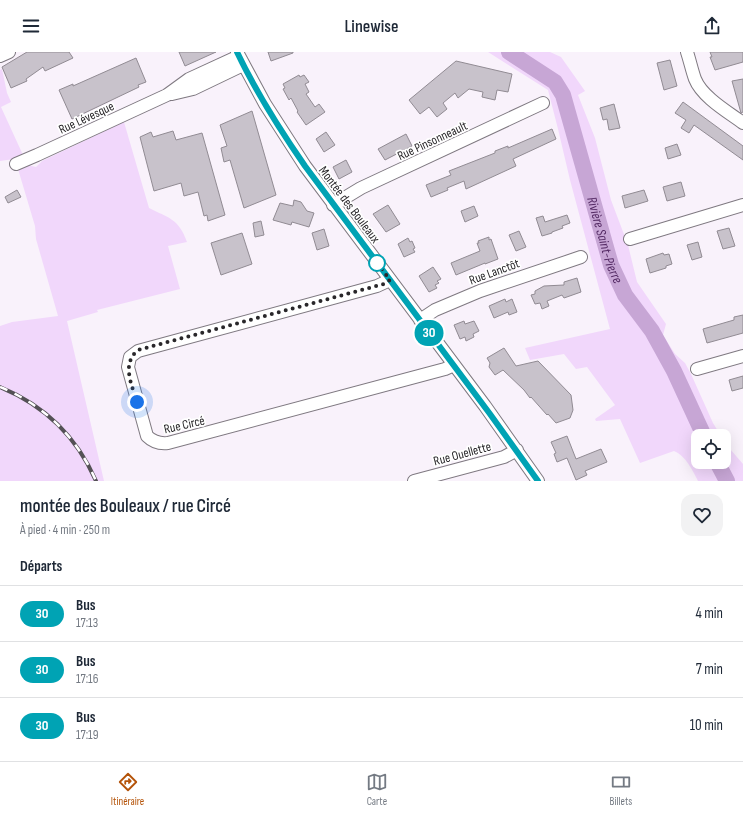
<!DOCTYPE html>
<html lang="fr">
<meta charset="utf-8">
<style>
body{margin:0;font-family:"Sofia Sans Condensed",sans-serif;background:#f2f2f3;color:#1f2937;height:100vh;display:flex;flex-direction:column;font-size:15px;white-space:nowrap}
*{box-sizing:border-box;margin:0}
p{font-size:13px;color:#747a83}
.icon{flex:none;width:22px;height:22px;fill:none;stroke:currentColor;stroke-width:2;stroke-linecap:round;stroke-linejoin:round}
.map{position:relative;height:429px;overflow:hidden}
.drawer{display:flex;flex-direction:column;background:#fff;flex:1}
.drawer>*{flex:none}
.badge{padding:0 8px;border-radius:13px;font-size:14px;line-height:26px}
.buttons{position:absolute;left:691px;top:377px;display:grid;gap:8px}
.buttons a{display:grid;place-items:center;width:40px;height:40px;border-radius:8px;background:#fff;box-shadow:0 4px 16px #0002;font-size:20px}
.you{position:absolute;width:20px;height:20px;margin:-10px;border:3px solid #fff;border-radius:50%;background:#1a73e8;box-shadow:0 0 0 6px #1a73e833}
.map>.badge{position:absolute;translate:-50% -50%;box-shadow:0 0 0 2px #fff}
h2{padding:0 20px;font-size:15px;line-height:36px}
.round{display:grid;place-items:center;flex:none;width:42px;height:42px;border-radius:12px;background:#f2f2f3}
.headline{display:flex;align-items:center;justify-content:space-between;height:68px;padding:0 20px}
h1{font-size:19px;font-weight:600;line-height:30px}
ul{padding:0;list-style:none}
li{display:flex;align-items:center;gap:12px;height:56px;padding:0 20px;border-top:1px solid #e0e1e3}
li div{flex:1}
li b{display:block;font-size:15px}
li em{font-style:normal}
li .badge{min-width:44px;font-weight:700;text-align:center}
header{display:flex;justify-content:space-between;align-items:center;height:52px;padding:0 20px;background:#fff;font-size:18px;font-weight:600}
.dock{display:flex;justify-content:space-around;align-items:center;height:56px;border-top:1px solid #e0e1e3;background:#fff;font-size:11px;color:#747a83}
.dock a{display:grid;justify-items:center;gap:2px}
.dock .selected{color:#b45309}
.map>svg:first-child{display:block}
.green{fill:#f1d7fb}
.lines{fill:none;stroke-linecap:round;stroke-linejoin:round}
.river{stroke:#c7a6d5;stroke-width:16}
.building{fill:#c8c2cb;stroke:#918b93}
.minor-casing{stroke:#7f7981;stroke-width:14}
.minor{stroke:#fff;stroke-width:12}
.rail-casing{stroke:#545155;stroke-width:4}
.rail{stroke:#fff;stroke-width:2.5;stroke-dasharray:8;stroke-linecap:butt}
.line-casing{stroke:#fff;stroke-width:9}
.line{stroke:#00a3b4;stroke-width:6}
.walk{stroke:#29272a;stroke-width:4;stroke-dasharray:0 7.2}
.stop-dot{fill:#fff;stroke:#00a3b4;stroke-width:2}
.labels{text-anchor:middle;stroke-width:3.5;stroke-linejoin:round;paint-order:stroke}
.street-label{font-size:13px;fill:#29272a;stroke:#fff}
.water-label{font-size:14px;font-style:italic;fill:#542a64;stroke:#fff}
</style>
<header><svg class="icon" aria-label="menu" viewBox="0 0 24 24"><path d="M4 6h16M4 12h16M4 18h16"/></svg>Linewise<svg class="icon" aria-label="share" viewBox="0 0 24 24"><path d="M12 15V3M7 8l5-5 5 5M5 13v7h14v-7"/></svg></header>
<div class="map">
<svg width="743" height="429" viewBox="0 0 743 429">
<rect width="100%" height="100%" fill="#f9f2fb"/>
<path class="green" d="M 488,0 L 550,0 L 561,5 L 585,39 L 578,43 L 595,86 L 611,148 L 628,193 L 637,230 L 666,272 L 663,283 L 675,302 L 685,311 L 691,322 L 713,371 L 721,384 L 698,384 L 698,410 L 724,410 L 724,390 L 743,412 L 743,429 L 698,429 C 693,419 685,403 674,399 L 640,411 L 620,367 L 596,369 L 595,367 L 615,353 L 587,315 L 576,317 L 564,302 L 530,308 L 525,296 L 610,277 L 570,128 L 558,77 L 548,38 Z
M 2,17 L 7,41 L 11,50 L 1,55 L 23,103 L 14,107 L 0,109 L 0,18 Z
M 124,70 L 149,156 C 169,166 179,167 187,190 L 168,194 L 180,237 L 97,258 L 98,260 L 67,269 L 104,429 L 0,429 L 0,274 L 12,270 L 58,264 L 36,187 L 35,174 L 18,117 L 27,113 L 36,115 L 42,109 Z"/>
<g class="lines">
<g class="river">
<path id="s1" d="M 509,0 L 555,30 L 563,43 L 611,213 L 625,243 L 652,279 L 674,319 L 704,384"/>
<path d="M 717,410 L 727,429"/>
</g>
</g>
<path class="building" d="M 27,0 L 69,0 L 73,6 L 45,19 L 43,15 L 26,27 L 27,29 L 11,36 L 2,15 Z
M 179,0 L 216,0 L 185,14 Z
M 268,0 L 293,0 L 293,1 L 271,9 Z
M 710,0 L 743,0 L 743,10 L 715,18 L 710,5 L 712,5 Z
M 136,6 L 146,30 L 138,33 L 139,35 L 72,67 L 59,38 L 73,32 L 73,34 Z
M 670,8 L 677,34 L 664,38 L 657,11 Z
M 456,9 L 512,22 L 508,40 L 497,38 L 495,48 L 482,45 L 483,40 L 469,37 L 458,46 L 455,41 L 443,51 L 447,57 L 437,65 L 429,55 L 420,62 L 409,48 Z
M 299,23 L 300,25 L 304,23 L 309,30 L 305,32 L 309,40 L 306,42 L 315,55 L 319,52 L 325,60 L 306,73 L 297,60 L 298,59 L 291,46 L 289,48 L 283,37 L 285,36 L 283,32 Z
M 743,27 L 743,60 L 741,61 L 732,29 Z
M 683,50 L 743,94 L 743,108 L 694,73 L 689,81 L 681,76 L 686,68 L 675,61 Z
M 614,52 L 620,76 L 609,78 L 607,67 L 603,68 L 600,56 Z
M 252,59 L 276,143 L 244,156 L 230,108 L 224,110 L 221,96 L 227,94 L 220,73 Z
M 552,77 L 556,87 L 513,107 L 516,114 L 466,137 L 464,129 L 447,136 L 448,138 L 431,145 L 426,133 L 451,123 L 449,119 L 495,101 L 495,99 L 508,94 L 508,96 Z
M 173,79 L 176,88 L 202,81 L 225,163 L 208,169 L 207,163 L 204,164 L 198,140 L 184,144 L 181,131 L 154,139 L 140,85 L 151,80 L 153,85 Z
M 326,80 L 335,93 L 324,100 L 316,87 Z
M 406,82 L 412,94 L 385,108 L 378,97 Z
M 677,92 L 681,103 L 668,107 L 665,96 Z
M 346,108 L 352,120 L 339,127 L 333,115 Z
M 681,130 L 685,144 L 667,149 L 663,135 Z
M 17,138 L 21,145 L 8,151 L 5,145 Z
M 644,138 L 648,149 L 625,156 L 622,144 Z
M 294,148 L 301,150 L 307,159 L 314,161 L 309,175 L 292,170 L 291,173 L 273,168 L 280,151 L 293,154 Z
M 388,153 L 400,172 L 386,180 L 373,162 Z
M 474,154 L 478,164 L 465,170 L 461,159 Z
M 567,163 L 570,171 L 562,174 L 563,176 L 552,180 L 552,181 L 542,184 L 536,166 L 543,164 L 545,170 Z
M 261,169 L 264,183 L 255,185 L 253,171 Z
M 729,176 L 735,194 L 723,197 L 717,179 Z
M 324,177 L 329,194 L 317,198 L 312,181 Z
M 519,179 L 526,195 L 516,199 L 509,183 Z
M 242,181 L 252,212 L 221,223 L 211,191 Z
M 489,185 L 489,188 L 491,187 L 498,207 L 485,212 L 485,211 L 456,223 L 451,211 L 480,199 L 477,191 L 479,191 L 478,189 Z
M 408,186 L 410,190 L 412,189 L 415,196 L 413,197 L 415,200 L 404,205 L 398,192 Z
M 698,190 L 702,205 L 692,208 L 687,193 Z
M 663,201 L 664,203 L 669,202 L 672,212 L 666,214 L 666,216 L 650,221 L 646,207 Z
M 433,215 L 441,227 L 437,229 L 439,231 L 435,233 L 437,236 L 429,240 L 419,224 Z
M 577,226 L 581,240 L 564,246 L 562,243 L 547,249 L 549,254 L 542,257 L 540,251 L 535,252 L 531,243 L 535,242 L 535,239 L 544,234 L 564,233 L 564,230 Z
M 505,247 L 506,250 L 512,247 L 517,260 L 509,263 L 508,260 L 494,266 L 489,254 Z
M 743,263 L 743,281 L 707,291 L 703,277 L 734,268 L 734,265 Z
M 464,269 L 465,272 L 474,269 L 479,279 L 473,282 L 474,285 L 466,289 L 465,285 L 460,287 L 454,273 Z
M 504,296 L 516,314 L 538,309 L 571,343 L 573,358 L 570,366 L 556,371 L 548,362 L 547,363 L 531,345 L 530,346 L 524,338 L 503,318 L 495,323 L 489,315 L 490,311 L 487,306 Z
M 743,324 L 743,336 L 732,339 L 729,328 Z
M 567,384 L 576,407 L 601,397 L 607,410 L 585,419 L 587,423 L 576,428 L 567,406 L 557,410 L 554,402 L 556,401 L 551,390 Z"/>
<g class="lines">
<g class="minor-casing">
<path id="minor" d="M 237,0 L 265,52 L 305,114 L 485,354 L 538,429
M 687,0 C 690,9 692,19 695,27 C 702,45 728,60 743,71
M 0,4 L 9,0
M 172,42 L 193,37 L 243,13
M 16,112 L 37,103 L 167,43 L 189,27 L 239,4
M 333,153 L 361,136 L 543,51
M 630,187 L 743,153
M 390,228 L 377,234 L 138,299 L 130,305 L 128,315 L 147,384 C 153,390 159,392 168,391 L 445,317 L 454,313
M 420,268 L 435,258 L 480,239 L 581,205
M 697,317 L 743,304
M 414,429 L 504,405 L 517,398"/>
</g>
<use href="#minor" class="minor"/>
<g class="rail-casing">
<path id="rail" d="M 0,335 C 44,353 77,385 96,429"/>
</g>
<use href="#rail" class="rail"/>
</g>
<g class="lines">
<g class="line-casing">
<path id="line" d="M 237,0 C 256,40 280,78 305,114 L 490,362 L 538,429"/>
</g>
<use href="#line" class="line"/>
<path class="walk" d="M 137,350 C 132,333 121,312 138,298 L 384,232 L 390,228 L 377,211"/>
</g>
<circle class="stop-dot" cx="377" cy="211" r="8"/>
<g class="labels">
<g class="street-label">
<text transform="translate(86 65) rotate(-25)" y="5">Rue Lévesque</text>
<text transform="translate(432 88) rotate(-25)" y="5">Rue Pinsonneault</text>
<text transform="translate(350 152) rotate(53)" y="5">Montée des Bouleaux</text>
<text transform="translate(494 219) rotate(-20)" y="5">Rue Lanctôt</text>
<text transform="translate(184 372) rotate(-13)" y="5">Rue Circé</text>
<text transform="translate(462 401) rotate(-15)" y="5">Rue Ouellette</text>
</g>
<g class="water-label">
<text dy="5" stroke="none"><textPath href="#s1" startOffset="221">Rivière Saint-Pierre</textPath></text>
</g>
</g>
</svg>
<div class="buttons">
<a><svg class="icon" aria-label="locate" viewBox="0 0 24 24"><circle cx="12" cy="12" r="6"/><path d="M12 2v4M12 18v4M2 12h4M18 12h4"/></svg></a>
</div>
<div class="you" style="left:137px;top:350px"></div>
<b class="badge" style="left:429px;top:281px;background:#00a3b4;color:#fff">30</b>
</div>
<section class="drawer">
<div class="headline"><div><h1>montée des Bouleaux / rue Circé</h1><p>À pied · 4 min · 250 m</p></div><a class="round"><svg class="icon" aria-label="heart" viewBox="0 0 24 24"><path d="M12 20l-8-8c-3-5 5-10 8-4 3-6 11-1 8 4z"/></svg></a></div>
<h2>Départs</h2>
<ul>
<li><span class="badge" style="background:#00a3b4;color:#fff">30</span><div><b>Bus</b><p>17:13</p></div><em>4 min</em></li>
<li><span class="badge" style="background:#00a3b4;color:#fff">30</span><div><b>Bus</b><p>17:16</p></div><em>7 min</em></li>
<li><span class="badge" style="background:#00a3b4;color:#fff">30</span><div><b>Bus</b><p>17:19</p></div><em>10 min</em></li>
</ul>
</section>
<nav class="dock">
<a class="selected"><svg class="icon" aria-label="directions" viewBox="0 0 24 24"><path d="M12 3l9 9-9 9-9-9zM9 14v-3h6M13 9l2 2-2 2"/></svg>Itinéraire</a>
<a><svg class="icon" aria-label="map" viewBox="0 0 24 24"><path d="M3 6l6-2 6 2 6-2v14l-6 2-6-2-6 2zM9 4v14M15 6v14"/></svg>Carte</a>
<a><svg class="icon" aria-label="tickets" viewBox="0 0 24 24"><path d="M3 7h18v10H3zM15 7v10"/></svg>Billets</a>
</nav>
